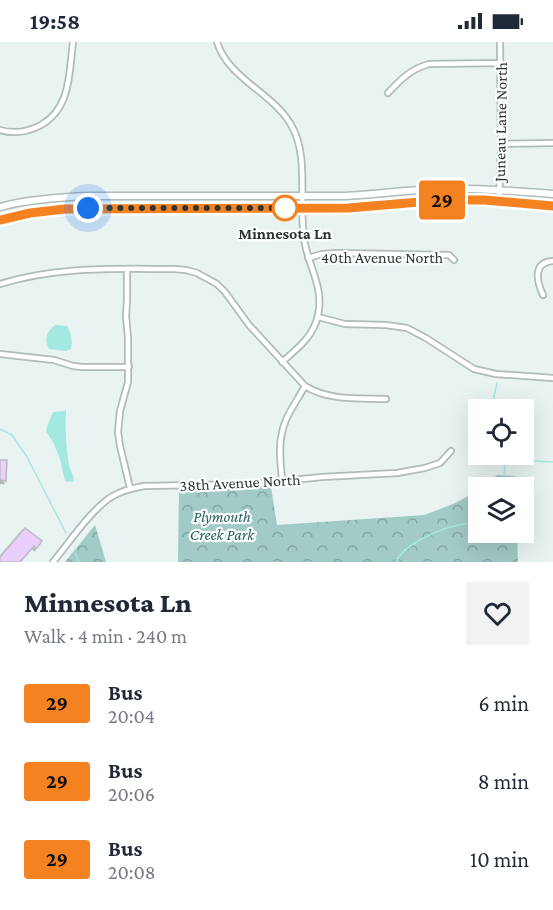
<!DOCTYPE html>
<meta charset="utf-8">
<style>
body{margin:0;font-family:"Crimson Pro",serif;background:#f2f2f3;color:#1f2937;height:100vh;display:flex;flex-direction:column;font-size:22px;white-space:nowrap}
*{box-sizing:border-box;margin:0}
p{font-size:20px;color:#747a83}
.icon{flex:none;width:33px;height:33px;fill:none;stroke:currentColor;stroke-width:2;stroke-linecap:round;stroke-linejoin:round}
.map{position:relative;height:520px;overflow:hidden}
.drawer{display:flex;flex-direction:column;background:#fff;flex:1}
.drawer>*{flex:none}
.badge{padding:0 12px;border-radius:4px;font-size:21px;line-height:39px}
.fabs{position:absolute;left:468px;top:357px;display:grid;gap:12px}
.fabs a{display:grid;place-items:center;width:66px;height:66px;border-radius:0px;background:#fff;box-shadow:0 6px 24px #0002;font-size:30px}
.you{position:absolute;width:30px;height:30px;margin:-15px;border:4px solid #fff;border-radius:50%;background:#1a73e8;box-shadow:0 0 0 9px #1a73e833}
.map>.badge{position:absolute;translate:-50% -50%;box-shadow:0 0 0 3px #fff}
.round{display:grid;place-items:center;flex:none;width:63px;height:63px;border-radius:0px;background:#f2f2f3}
.summary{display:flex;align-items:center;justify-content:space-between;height:102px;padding:0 24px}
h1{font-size:28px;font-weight:800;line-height:45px}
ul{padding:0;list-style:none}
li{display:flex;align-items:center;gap:18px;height:78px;padding:0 24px}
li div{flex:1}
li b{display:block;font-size:22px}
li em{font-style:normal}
li .badge{min-width:66px;font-weight:700;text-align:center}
.status{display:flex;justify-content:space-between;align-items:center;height:42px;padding:0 30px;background:#fff;direction:ltr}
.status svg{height:16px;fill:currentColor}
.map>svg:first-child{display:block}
.park{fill:url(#park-crowns)}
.water{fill:#a4e8e2}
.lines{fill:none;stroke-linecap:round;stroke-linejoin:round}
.stream{stroke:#a4e8e2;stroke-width:1.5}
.building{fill:#eacefb;stroke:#bebac1;stroke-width:1.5;filter:url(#shadow)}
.minor-casing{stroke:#b0bbba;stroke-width:8}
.secondary-casing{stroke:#b0bbba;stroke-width:9}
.minor{stroke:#fff;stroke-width:4.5}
.secondary{stroke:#fff;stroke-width:6}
.line-casing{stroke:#fff;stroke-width:14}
.line{stroke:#f58220;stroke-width:9}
.walk{stroke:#303434;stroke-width:6;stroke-dasharray:0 10.8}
.stop-dot{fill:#fff;stroke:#f58220;stroke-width:3}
.labels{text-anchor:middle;stroke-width:4.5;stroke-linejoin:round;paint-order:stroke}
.street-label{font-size:16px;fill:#303434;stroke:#fbffff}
.stop-label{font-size:16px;font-weight:bold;fill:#303434;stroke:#fbffff}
.park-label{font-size:16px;font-style:italic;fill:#275f5b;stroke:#fbffff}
</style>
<div class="status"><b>19:58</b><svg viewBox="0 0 49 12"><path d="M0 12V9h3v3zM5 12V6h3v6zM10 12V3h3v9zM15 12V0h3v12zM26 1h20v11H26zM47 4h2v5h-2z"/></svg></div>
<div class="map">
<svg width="553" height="520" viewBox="0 0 553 520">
<defs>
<pattern id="park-crowns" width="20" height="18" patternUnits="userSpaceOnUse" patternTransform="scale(1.5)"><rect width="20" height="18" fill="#a2cac6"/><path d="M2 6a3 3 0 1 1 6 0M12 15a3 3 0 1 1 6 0" fill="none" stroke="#84a5a2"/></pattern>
<filter id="shadow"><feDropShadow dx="-2.5" dy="2.5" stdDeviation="0" flood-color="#0004"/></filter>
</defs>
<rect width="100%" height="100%" fill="#e8f3f2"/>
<path class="park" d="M 497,433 L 515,434 L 516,445 L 481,445 Z
M 271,445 L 277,483 L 424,473 C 443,466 462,460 478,447 L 478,490 L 517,491 L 518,520 L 178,520 L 179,447 Z
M 95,483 L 106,520 L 65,520 Z"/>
<path class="water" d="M 55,283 L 67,284 C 71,292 73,298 71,307 L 66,309 L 49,307 C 44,297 46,290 55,283 Z
M 66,367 C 65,386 66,405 69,423 C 70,428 73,432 74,437 L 72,440 L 65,439 L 60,417 L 54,402 L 46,389 L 48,382 L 53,370 L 65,369 Z"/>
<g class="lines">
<path class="stream" d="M 492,368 L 492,363 L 497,341
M 0,387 L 12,393 L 27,415 L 66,491
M 505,417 L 553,420
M 502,446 L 504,440 L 505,412
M 75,511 L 79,520
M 396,520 C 402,504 435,489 451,485 C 461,482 470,482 478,476"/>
</g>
<path class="building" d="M 0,418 L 7,418 L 6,439 L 0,438 Z
M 25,486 L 42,499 L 37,506 L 34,504 L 20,520 L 0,520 L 0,515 Z"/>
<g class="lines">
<g class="minor-casing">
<path id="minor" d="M 217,0 C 228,36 271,50 290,81 C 311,114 297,164 305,202 C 310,227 324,247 318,273 C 314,294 297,307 282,320
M 388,51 C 401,37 411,27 429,22 L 500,21
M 0,88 C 14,92 28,90 41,83 C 71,66 69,31 73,0
M 501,102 L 553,101
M 499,159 L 501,102 L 500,0
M 308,216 L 322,212 L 336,211 L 449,213 L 454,218
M 127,227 L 127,258 L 126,274 L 128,296 L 128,340 L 120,369 L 118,390 L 120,404 L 130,446
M 0,242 C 57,224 115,227 174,227 L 186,228 L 197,231 L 217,242 L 225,250 L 249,283 L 305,344 C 329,359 359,356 386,357
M 543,253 C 537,240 532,220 553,219
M 318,275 L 345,282 L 386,283 L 407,286 L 426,296 L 474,327 L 496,332 L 553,336
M 0,312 L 54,318 L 73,324 L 82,325 L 129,325
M 282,439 C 281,423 278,406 282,391 C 285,374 297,359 305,344
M 53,520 C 69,501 92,466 113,454 C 123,448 133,446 144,444 L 252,442 L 322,435 L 397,431 L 425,426 L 440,421 L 451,409"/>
</g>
<g class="secondary-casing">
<path id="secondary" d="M 0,165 C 29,157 60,155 90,154 L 344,154 C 377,153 409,147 442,147 C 479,146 516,149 553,152
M 0,178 L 31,171 L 65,167 L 348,166 L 444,158 L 499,159 L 553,164"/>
</g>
<use href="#minor" class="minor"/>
<use href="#secondary" class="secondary"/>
</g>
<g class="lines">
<g class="line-casing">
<path id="line" d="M 0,178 L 30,171 L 65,167 L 348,166 L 444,158 L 484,158 L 553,164"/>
</g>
<use href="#line" class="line"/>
<path class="walk" d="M 88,166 L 285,166"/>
</g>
<circle class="stop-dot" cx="285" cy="166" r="12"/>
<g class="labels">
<g class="street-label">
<text transform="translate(500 80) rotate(-89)" y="6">Juneau Lane North</text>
<text x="382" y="221">40th Avenue North</text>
<text transform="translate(240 440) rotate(-3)" y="6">38th Avenue North</text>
</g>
<g class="stop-label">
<text x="285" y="197">Minnesota Ln</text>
</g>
<g class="park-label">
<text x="222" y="480">Plymouth<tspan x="222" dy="18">Creek Park</tspan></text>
</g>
</g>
</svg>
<div class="fabs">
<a><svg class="icon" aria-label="locate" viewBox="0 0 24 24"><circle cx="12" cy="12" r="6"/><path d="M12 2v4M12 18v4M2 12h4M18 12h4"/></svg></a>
<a><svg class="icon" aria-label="layers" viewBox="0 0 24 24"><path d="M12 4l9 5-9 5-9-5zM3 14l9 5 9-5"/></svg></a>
</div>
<div class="you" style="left:88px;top:166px"></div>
<b class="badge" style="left:442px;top:158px;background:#f58220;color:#111">29</b>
</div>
<section class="drawer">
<div class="summary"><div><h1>Minnesota Ln</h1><p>Walk · 4 min · 240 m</p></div><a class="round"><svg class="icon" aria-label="heart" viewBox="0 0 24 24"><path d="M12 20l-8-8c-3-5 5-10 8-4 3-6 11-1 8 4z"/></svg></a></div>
<ul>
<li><span class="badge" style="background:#f58220;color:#111">29</span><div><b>Bus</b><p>20:04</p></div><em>6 min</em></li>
<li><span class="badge" style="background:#f58220;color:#111">29</span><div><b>Bus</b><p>20:06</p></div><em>8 min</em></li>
<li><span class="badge" style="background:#f58220;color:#111">29</span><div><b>Bus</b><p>20:08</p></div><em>10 min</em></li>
</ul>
</section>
